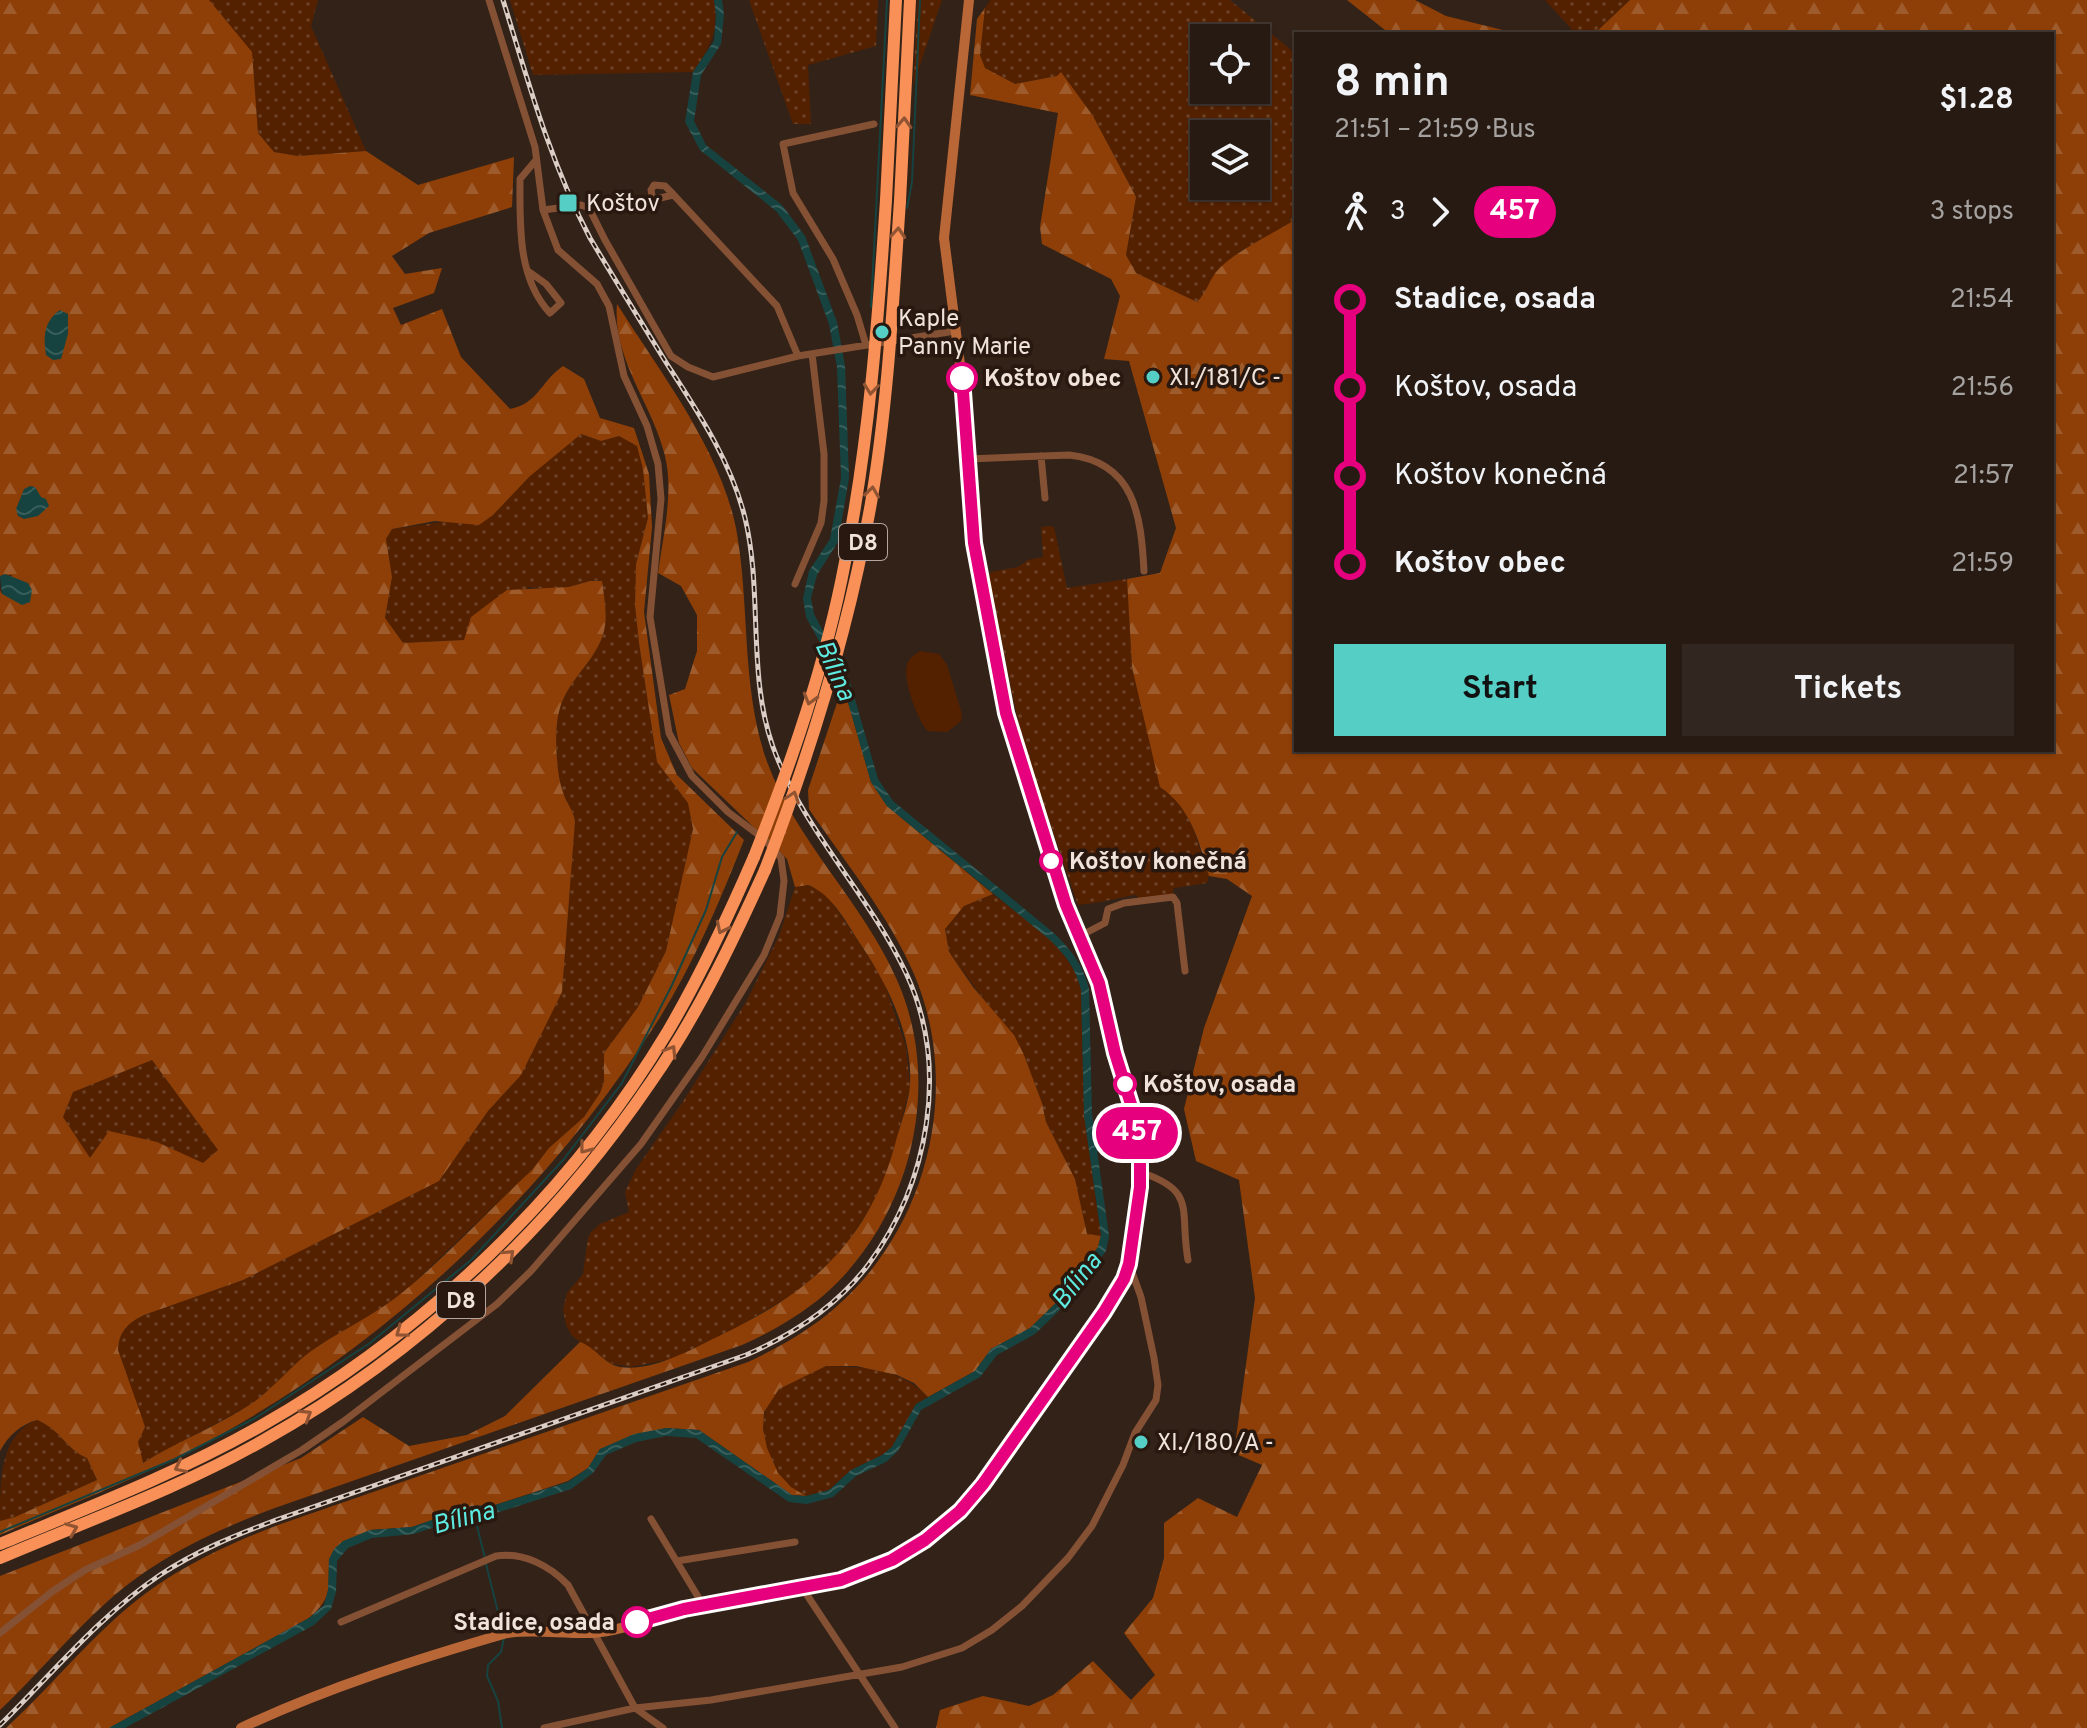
<!DOCTYPE html>
<meta charset="utf-8">
<style>
body{margin:0;font-family:Overpass,sans-serif;background:#322720;color:#f1f3f6;height:100vh;display:flex;flex-direction:column;font-size:30px;white-space:nowrap}
*{box-sizing:border-box;margin:0}
p{font-size:26px;color:#a4a19f}
.icon{flex:none;width:44px;height:44px;fill:none;stroke:currentColor;stroke-width:2;stroke-linecap:round;stroke-linejoin:round}
.map{position:relative;flex:1;overflow:hidden}
.details{position:absolute;left:1294px;top:32px;width:760px;height:720px;display:flex;flex-direction:column;background:#261a12;border-radius:0px;box-shadow:0 2px 6px #0004,0 0 0 2px #423832}
.details>*{flex:none}
.badge{padding:0 16px;border-radius:26px;font-size:28px;line-height:52px}
.tools{position:absolute;left:1190px;top:24px;display:grid;gap:16px}
.tools a{display:grid;place-items:center;width:80px;height:80px;border-radius:0px;background:#261a12;box-shadow:0 2px 6px #0004,0 0 0 2px #423832;font-size:40px}
.map>.badge{position:absolute;translate:-50% -50%;box-shadow:0 0 0 4px #fff}
.legs{display:flex;align-items:center;gap:12px;height:88px;padding:0 40px;font-size:26px}
.legs p{margin-inline-start:auto}
.headline{display:flex;align-items:center;justify-content:space-between;height:136px;padding:0 40px}
h1{font-size:44px;font-weight:700;line-height:60px}
.button{display:flex;gap:16px;margin-top:auto;padding:16px 40px}
.button a{flex:1;height:92px;border-radius:0px;background:#55cec5;color:#111;font-size:32px;font-weight:700;line-height:92px;text-align:center}
.button a+a{background:#322720;color:#f1f3f6}
ul{padding:0 40px;list-style:none}
li{display:flex;align-items:center;gap:28px;height:88px;font-size:30px}
li i{display:grid;place-items:center;width:12px;height:100%;margin:0 10px;background:currentColor}
li i::after{content:'';width:20px;height:20px;margin:-10px;border:6px solid;border-radius:50%;background:#261a12}
li p{margin-inline-start:auto}
li:first-child i{background:linear-gradient(#0000 50%,currentColor 0)}
li:last-child i{background:linear-gradient(currentColor 50%,#0000 0)}
.map>svg:first-child{display:block}
.grass{fill:url(#grass-dots);fill-rule:evenodd}
.forest{fill:url(#forest-firs);fill-rule:evenodd}
.pitch{fill:#542100}
.water{fill:url(#water-waves)}
.lines{fill:none;stroke-linecap:round;stroke-linejoin:round}
.stream{stroke:#164340;stroke-width:2}
.street{stroke:#855135;stroke-width:7}
.secondary{stroke:#ba6737;stroke-width:10}
.highway{stroke:#f89057;stroke-width:12}
.rail-casing{stroke:#dacec6;stroke-width:5}
.rail{stroke:#29180f;stroke-width:2;stroke-dasharray:6;stroke-linecap:butt}
.highway-bridge{stroke:#f89057;stroke-width:12}
.oneway{stroke:#905433}
.line-1-casing{stroke:#fff;stroke-width:18}
.line-1{stroke:#e6007e;stroke-width:12}
.poi-dot{fill:#55cec5;stroke:#29180f;stroke-width:3}
.stop-1-dot{fill:#fff;stroke:#e6007e;stroke-width:4}
.labels{text-anchor:middle;stroke-width:7;stroke-linejoin:round;paint-order:stroke}
.shield{fill:#29180f;stroke:#b4a69e;stroke-width:2}
.shield-label{font-size:22px;font-weight:bold;fill:#efe3dc}
.poi-label{font-size:24px;fill:#efe3dc;stroke:#29180f;text-anchor:start}
.stop-label{font-size:24px;font-weight:bold;fill:#efe3dc;stroke:#29180f;text-anchor:start}
.water-label{font-size:26px;font-style:italic;fill:#5deae1;stroke:#29180f}
</style>
<div class="map">
<svg width="2087" height="1728" viewBox="0 0 2087 1728">
<defs>
<pattern id="grass-dots" width="8" height="8" patternUnits="userSpaceOnUse" patternTransform="scale(2)"><rect width="8" height="8" fill="#542100"/><path d="M2 2h.1M6 6h.1" fill="none" stroke="#6d4125" stroke-width="1.8" stroke-linecap="round"/></pattern>
<pattern id="forest-firs" width="22" height="20" patternUnits="userSpaceOnUse" patternTransform="scale(2)"><rect width="22" height="20" fill="#8e3f07"/><path d="M5 1l3.5 6h-7zM16 11l3.5 6h-7z" fill="#9e5b2b"/></pattern>
<pattern id="water-waves" width="16" height="10" patternUnits="userSpaceOnUse" patternTransform="scale(2)"><rect width="16" height="10" fill="#164340"/><path d="M0 5q4-4 8 0t8 0" fill="none" stroke="#385e5b"/></pattern>
</defs>
<rect width="100%" height="100%" fill="#332218"/>
<path class="grass" d="M 209,0 L 318,0 L 311,26 L 366,151 L 298,156 L 274,152 L 258,133 L 256,109 Z
M 510,0 L 714,0 C 719,33 711,45 693,72 L 533,75 Z
M 749,0 L 878,0 L 876,46 L 808,65 L 811,124 L 793,124 Z
M 918,0 L 942,0 L 913,86 Z
M 990,0 L 1230,0 L 1296,54 L 1296,240 L 1293,221 L 1264,240 L 1242,250 L 1214,275 L 1209,290 L 1197,302 L 1136,273 L 1126,255 L 1136,197 L 1093,116 L 1061,73 L 1057,76 L 1015,84 L 985,68 L 980,55 L 985,8 ZM 1204,38 L 1256,38 L 1256,90 L 1204,90 ZM 1204,134 L 1256,134 L 1256,186 L 1204,186 Z
M 1545,0 L 1630,0 L 1594,34 L 1576,34 Z
M 580,434 L 601,441 L 619,436 L 637,446 L 643,469 L 648,518 L 636,564 L 635,605 L 639,643 L 657,762 L 688,803 L 693,829 L 666,951 L 638,1007 L 604,1053 L 604,1082 L 600,1093 L 584,1117 L 549,1148 L 532,1170 L 404,1292 L 362,1323 L 319,1345 L 274,1388 L 249,1406 L 142,1463 L 118,1350 C 119,1331 128,1323 144,1315 L 243,1280 L 442,1178 L 452,1160 L 488,1111 L 514,1083 L 562,992 L 575,821 C 573,809 566,803 563,792 C 556,774 554,731 559,712 C 566,680 597,661 604,631 C 608,614 604,597 602,581 C 590,579 581,585 569,587 C 555,590 542,589 529,587 L 464,640 L 403,643 L 385,619 L 392,577 L 386,539 L 392,529 L 493,515 L 529,477 Z
M 1050,526 L 1054,527 L 1067,588 L 1127,579 L 1132,667 L 1170,794 L 1190,818 L 1209,876 L 1207,883 L 1174,888 L 1172,895 L 1138,902 L 1137,895 L 1134,895 C 1115,899 1097,903 1078,905 L 1022,741 L 988,576 L 991,572 L 1018,567 L 1028,560 L 1043,557 L 1041,527 Z
M 803,885 L 813,887 L 828,896 L 883,979 L 906,1047 L 910,1086 L 889,1171 L 879,1194 L 843,1250 L 801,1289 L 736,1328 L 675,1358 L 631,1367 L 610,1363 L 572,1336 L 566,1325 L 563,1309 L 567,1293 L 583,1274 L 588,1238 L 591,1232 L 600,1224 L 629,1212 L 625,1192 L 636,1169 L 682,1103 L 746,1002 L 779,936 L 795,887 Z
M 993,894 C 1026,921 1071,946 1081,990 L 1084,1115 L 1101,1236 L 1087,1234 L 1075,1179 L 1046,1122 L 1042,1103 L 1024,1055 L 949,952 L 945,929 L 964,906 Z
M 152,1060 L 218,1150 L 203,1164 L 157,1142 L 90,1159 L 63,1117 L 73,1091 Z
M 826,1366 C 865,1367 900,1368 928,1397 L 916,1404 L 892,1447 L 882,1455 L 851,1470 L 829,1490 L 806,1496 C 795,1490 785,1484 778,1473 C 762,1449 754,1407 781,1388 C 795,1378 812,1373 826,1366 Z
M 37,1420 C 60,1429 67,1450 87,1458 L 97,1480 L 15,1517 L 0,1521 C 0,1480 0,1434 37,1420 Z"/>
<path class="forest" d="M 0,0 L 209,0 L 252,52 L 258,133 L 274,152 L 298,156 L 366,151 L 418,185 L 514,157 L 512,207 L 429,233 L 392,256 L 405,274 L 442,268 L 434,293 L 393,308 L 401,325 L 442,309 L 461,357 L 510,409 C 538,404 541,381 563,366 L 584,379 L 600,418 L 634,428 L 649,474 L 652,527 L 644,612 L 661,738 L 677,775 L 744,840 C 720,901 694,963 659,1019 C 549,1191 389,1344 209,1441 C 142,1477 70,1504 0,1535 L 0,1521 L 15,1517 L 97,1480 L 87,1458 C 67,1450 60,1429 37,1420 C 20,1425 9,1435 0,1451 L 0,590 L 2,594 L 12,575 L 0,576 ZM 581,434 L 601,441 L 619,436 L 637,446 L 643,469 L 648,518 L 636,564 L 635,605 L 639,643 L 657,762 L 688,803 L 693,829 L 666,951 L 638,1007 L 604,1053 L 604,1082 L 600,1093 L 584,1117 L 549,1148 L 532,1170 C 489,1210 448,1255 403,1292 C 375,1315 349,1326 320,1345 C 295,1360 276,1387 251,1404 C 216,1427 178,1441 143,1463 L 138,1442 L 145,1427 L 142,1418 L 118,1350 C 119,1331 128,1323 144,1315 L 243,1280 L 439,1181 L 488,1111 L 521,1075 L 562,992 L 575,821 C 573,809 566,803 563,792 C 556,774 554,731 559,712 C 566,680 597,661 604,631 C 608,614 604,597 602,581 L 590,581 L 569,587 L 507,590 L 471,617 L 464,640 L 403,643 L 385,618 L 392,577 L 386,539 L 392,529 L 435,521 L 479,525 L 493,515 L 529,477 ZM 152,1060 L 218,1150 L 203,1163 L 157,1142 L 109,1131 L 90,1158 L 63,1117 L 73,1092 Z
M 1347,0 L 1415,0 L 1446,16 L 1519,34 L 1390,34 Z
M 1630,0 L 2087,0 L 2087,1728 L 936,1728 L 940,1710 L 983,1696 L 1029,1706 L 1053,1695 L 1093,1661 L 1131,1700 L 1155,1675 L 1124,1633 L 1153,1598 L 1164,1558 L 1164,1523 L 1198,1498 L 1237,1517 L 1262,1465 L 1234,1453 L 1255,1298 L 1239,1180 L 1196,1161 L 1184,1109 L 1204,1028 L 1252,896 L 1227,879 L 1209,876 C 1199,841 1191,808 1160,787 L 1132,667 L 1127,579 L 1160,573 L 1176,528 L 1129,361 L 1104,359 L 1120,296 L 1111,279 L 1042,244 L 1040,227 L 1058,113 L 970,95 L 977,19 L 985,8 L 980,55 L 985,68 L 1015,84 L 1057,76 L 1061,72 L 1093,116 L 1136,197 L 1126,255 L 1136,273 L 1197,302 C 1207,291 1207,286 1214,275 C 1227,255 1271,235 1293,221 L 1296,226 L 1294,236 L 1296,240 L 1296,750 L 2052,750 L 2052,34 L 1594,34 Z
M 617,304 C 660,372 720,449 736,528 C 750,603 741,682 765,756 C 793,839 862,900 897,980 C 944,1086 911,1219 824,1295 C 799,1316 771,1332 742,1345 L 272,1509 C 212,1532 156,1558 108,1601 C 70,1635 37,1675 0,1710 L 0,1576 L 301,1458 L 363,1417 L 409,1446 L 467,1435 L 505,1416 L 580,1342 C 595,1347 604,1364 620,1367 C 654,1372 694,1348 723,1334 C 815,1290 872,1237 897,1137 C 902,1120 909,1101 910,1084 C 913,1037 888,985 863,948 C 847,925 834,895 808,885 L 795,887 L 787,859 L 692,768 L 679,743 L 669,695 L 685,689 L 697,651 L 697,615 L 681,586 L 658,573 C 663,536 674,493 665,456 C 653,405 612,359 617,304 Z
M 843,685 L 871,782 L 887,806 L 993,894 L 964,906 L 945,929 L 949,952 L 973,987 L 1014,1035 L 1024,1055 L 1042,1103 L 1046,1122 L 1075,1179 L 1087,1234 L 1101,1236 L 1098,1247 L 1062,1297 L 1030,1328 L 991,1349 L 975,1371 L 928,1397 L 914,1383 L 897,1375 L 856,1366 L 826,1366 L 779,1389 L 764,1412 L 763,1429 L 767,1448 L 778,1473 L 791,1487 L 806,1496 L 792,1495 L 699,1430 L 666,1428 L 600,1449 L 588,1468 L 568,1481 L 495,1505 L 472,1506 L 412,1527 L 370,1530 L 329,1559 C 328,1589 333,1597 309,1618 L 109,1728 L 6,1728 C 45,1692 79,1651 119,1615 C 166,1573 220,1547 278,1525 L 748,1362 C 780,1347 810,1330 836,1307 C 929,1226 962,1087 914,974 C 888,914 845,862 809,809 L 808,790 Z"/>
<path class="pitch" d="M 920,651 L 939,654 L 947,665 L 962,714 L 961,721 L 947,732 L 928,731 C 918,722 902,678 907,665 C 909,658 914,655 920,651 Z"/>
<path class="water" d="M 714,0 L 722,0 L 724,15 L 721,44 L 701,75 L 694,121 L 706,145 L 782,205 L 805,236 L 837,322 L 845,366 L 849,478 L 838,542 L 817,575 L 811,598 L 814,614 L 850,682 L 878,779 L 893,801 L 1055,934 C 1072,951 1083,965 1089,989 L 1092,1114 L 1109,1236 L 1106,1251 L 1068,1302 L 1035,1334 L 997,1355 L 980,1377 L 921,1410 L 898,1451 L 886,1462 L 856,1476 L 833,1497 L 807,1504 L 789,1502 L 696,1438 L 666,1436 L 636,1442 L 606,1455 L 593,1473 L 571,1489 L 496,1513 L 473,1514 L 414,1534 L 372,1538 L 348,1548 L 337,1561 L 336,1592 L 331,1609 L 314,1625 L 125,1728 L 109,1728 L 309,1618 L 324,1605 L 328,1590 L 329,1559 L 334,1549 L 343,1541 L 370,1530 L 412,1527 L 472,1506 L 495,1505 L 568,1482 L 588,1468 L 600,1449 L 634,1434 L 666,1428 L 699,1430 L 792,1495 L 806,1496 L 829,1490 L 851,1470 L 882,1455 L 892,1447 L 916,1404 L 975,1371 L 991,1349 L 1030,1328 L 1062,1297 L 1098,1247 L 1101,1235 L 1084,1115 L 1081,990 C 1076,968 1066,956 1050,940 L 887,806 L 871,782 L 843,685 L 806,617 L 803,598 L 809,571 L 830,539 L 841,478 L 837,367 L 829,324 L 798,240 L 776,211 L 700,150 L 685,122 L 693,72 L 714,41 L 716,15 Z
M 60,310 L 68,314 L 68,334 L 61,359 L 53,360 L 46,355 C 43,337 44,321 60,310 Z
M 30,486 L 35,487 L 41,497 L 46,499 L 49,506 L 38,516 L 24,519 L 18,516 L 16,509 L 24,489 Z
M 5,574 L 28,583 L 32,590 L 30,602 L 22,605 L 2,594 L 0,576 Z"/>
<g class="lines">
<path class="stream" d="M 907,208 L 912,182 L 920,0
M 871,307 L 887,0
M 474,1514 L 485,1558
M 0,1532 L 175,1459 L 257,1417 L 370,1343 L 471,1260 L 564,1159 L 622,1083 L 672,985 L 706,910 L 722,857 L 737,832
M 486,1564 L 503,1632
M 502,1728 L 498,1701 L 487,1676 L 488,1665 L 501,1652 L 504,1638"/>
<path class="street" d="M 673,195 L 656,199 L 652,196 L 651,190 L 654,185 L 665,186 L 670,191 L 777,306 L 798,356
M 543,210 L 581,205 L 589,208 L 605,240 L 671,356 L 688,367 L 713,377 L 798,356 L 955,331
M 528,271 L 546,284 L 561,303 L 550,313 C 517,278 520,223 520,179 L 536,160
M 866,345 L 857,315 L 833,259 L 793,193 L 783,144 L 874,124
M 1041,456 L 1045,498
M 968,459 L 1069,455 C 1135,462 1141,516 1144,571
M 795,584 L 821,523 L 824,501 L 824,454 L 812,354
M 1078,937 L 1105,923 L 1108,909 L 1124,903 L 1173,897 L 1177,903 L 1185,971
M 1140,1172 C 1198,1191 1179,1210 1188,1260
M 651,1519 L 703,1605
M 677,1561 L 795,1542
M 803,1589 L 895,1728
M 341,1622 L 496,1556 C 524,1552 550,1566 568,1585 L 635,1708 L 663,1728
M 0,1633 L 53,1591 L 85,1570 L 140,1545 L 302,1450 L 344,1421 L 497,1304 L 531,1271 L 641,1144 L 702,1057 L 764,955 L 780,916 L 784,881 L 781,858 L 764,839 L 728,812 L 692,776 L 669,733 L 650,617 L 661,499 L 658,464 L 647,426 L 624,376 L 609,306 L 597,284 L 558,250 L 543,210 L 535,147 L 489,0
M 544,1728 L 635,1708 L 711,1700 L 902,1667 L 962,1648 L 992,1630 L 1022,1606 L 1068,1558 L 1092,1526 L 1123,1465 L 1135,1433 L 1156,1400 L 1158,1385 L 1154,1358 L 1141,1297 L 1129,1264"/>
<path class="secondary" d="M 241,1728 C 326,1688 417,1659 507,1633 C 535,1629 563,1634 592,1633 C 624,1631 655,1616 686,1609 C 799,1582 888,1593 973,1496 L 1104,1312 L 1124,1279 L 1135,1231 L 1140,1172 L 1135,1117 L 1115,1053 L 1105,1001 L 1066,905 L 1013,738 L 998,675 L 974,543 L 964,396 L 944,238 L 969,0"/>
<path class="highway" d="M 886,200 L 896,0
M 900,201 L 910,0
M 0,1544 C 87,1508 176,1474 259,1427 C 425,1333 570,1194 668,1031 C 701,975 728,917 754,857
M 0,1558 C 89,1520 180,1488 264,1440 C 419,1353 551,1229 651,1082 C 697,1016 732,943 765,870"/>
<g class="rail-casing">
<path id="rail" d="M 0,1725 C 52,1674 99,1616 160,1575 C 196,1551 236,1535 276,1520 L 746,1355 C 792,1335 837,1306 868,1265 C 929,1183 950,1067 906,973 C 868,893 803,830 773,747 C 747,674 763,592 745,518 C 731,461 698,412 667,364 C 641,322 615,280 590,238 C 550,162 528,81 503,0"/>
</g>
<use href="#rail" class="rail"/>
<path class="highway-bridge" d="M 754,857 C 792,761 826,663 845,562 C 869,442 878,322 886,200
M 765,870 C 811,751 849,629 871,503 C 888,403 893,302 900,201"/>
</g>
<defs><path id="oneway-chevron" d="M-2-3.5L2.5 0L-2 3.5" fill="none" stroke-width="1.6" stroke-linecap="round" stroke-linejoin="round" transform="scale(2)"/></defs>
<g class="oneway">
<use href="#oneway-chevron" transform="translate(904 123) rotate(-87)"/>
<use href="#oneway-chevron" transform="translate(898 233) rotate(-86)"/>
<use href="#oneway-chevron" transform="translate(871 389) rotate(96)"/>
<use href="#oneway-chevron" transform="translate(872 492) rotate(-82)"/>
<use href="#oneway-chevron" transform="translate(810 699) rotate(106)"/>
<use href="#oneway-chevron" transform="translate(793 797) rotate(-71)"/>
<use href="#oneway-chevron" transform="translate(722 928) rotate(116)"/>
<use href="#oneway-chevron" transform="translate(671 1051) rotate(-58)"/>
<use href="#oneway-chevron" transform="translate(585 1148) rotate(128)"/>
<use href="#oneway-chevron" transform="translate(509 1255) rotate(-44)"/>
<use href="#oneway-chevron" transform="translate(401 1332) rotate(143)"/>
<use href="#oneway-chevron" transform="translate(306 1415) rotate(-32)"/>
<use href="#oneway-chevron" transform="translate(180 1467) rotate(154)"/>
<use href="#oneway-chevron" transform="translate(72 1529) rotate(-22)"/>
</g>
<g class="lines">
<g class="line-1-casing">
<path id="line-1" d="M 637,1622 L 684,1609 L 841,1580 L 892,1560 L 925,1540 L 960,1511 L 983,1484 L 1104,1312 L 1124,1279 L 1129,1264 L 1140,1187 L 1140,1159 L 1135,1117 L 1115,1053 L 1099,983 L 1066,905 L 1006,713 L 974,543 L 962,378"/>
</g>
<use href="#line-1" class="line-1"/>
</g>
<g class="poi-dot">
<rect x="558" y="193" width="20" height="20" rx="4"/>
<circle cx="882" cy="332" r="8"/>
<circle cx="1153" cy="377" r="8"/>
<circle cx="1141" cy="1442" r="8"/>
</g>
<g class="stop-1-dot">
<circle cx="962" cy="378" r="14"/>
<circle cx="1051" cy="861" r="10"/>
<circle cx="1125" cy="1084" r="10"/>
<circle cx="637" cy="1622" r="14"/>
</g>
<g class="labels">
<g class="shield">
<rect x="839" y="524" width="48" height="36" rx="6"/>
<rect x="437" y="1282" width="48" height="36" rx="6"/>
</g>
<g class="shield-label">
<text x="863" y="550">D8</text>
<text x="461" y="1308">D8</text>
</g>
<g class="poi-label">
<text x="586" y="211">Koštov</text>
<text x="898" y="326">Kaple<tspan x="898" dy="28">Panny Marie</tspan></text>
<text x="1169" y="385">XI./181/C -</text>
<text x="1157" y="1450">XI./180/A -</text>
</g>
<g class="stop-label">
<text x="984" y="386">Koštov obec</text>
<text x="1069" y="869">Koštov konečná</text>
<text x="1143" y="1092">Koštov, osada</text>
<text x="615" y="1630" text-anchor="end">Stadice, osada</text>
</g>
<g class="water-label">
<text transform="translate(836 670) rotate(66)" y="9">Bílina</text>
<text transform="translate(1076 1280) rotate(-52)" y="9">Bílina</text>
<text transform="translate(463 1517) rotate(-15)" y="9">Bílina</text>
</g>
</g>
</svg>
<div class="tools">
<a><svg class="icon" aria-label="locate" viewBox="0 0 24 24"><circle cx="12" cy="12" r="6"/><path d="M12 2v4M12 18v4M2 12h4M18 12h4"/></svg></a>
<a><svg class="icon" aria-label="layers" viewBox="0 0 24 24"><path d="M12 4l9 5-9 5-9-5zM3 14l9 5 9-5"/></svg></a>
</div>
<b class="badge" style="left:1137px;top:1133px;background:#e6007e;color:#fff">457</b>
<section class="details">
<div class="headline"><div><h1>8 min</h1><p>21:51 – 21:59 · Bus</p></div><b>$1.28</b></div>
<div class="legs"><svg class="icon" aria-label="walk" viewBox="0 0 24 24"><circle cx="13" cy="4" r="2"/><path d="M13 8l-2 6 4 7M11 14l-3 7M7 12l3-4h3l4 4"/></svg>3<svg class="icon" aria-label="forward" viewBox="0 0 24 24"><path d="M9 5l7 7-7 7"/></svg><b class="badge" style="background:#e6007e;color:#fff">457</b><p>3 stops</p></div>
<ul>
<li><i style="color:#e6007e"></i><b>Stadice, osada</b><p>21:54</p></li>
<li><i style="color:#e6007e"></i><span>Koštov, osada</span><p>21:56</p></li>
<li><i style="color:#e6007e"></i><span>Koštov konečná</span><p>21:57</p></li>
<li><i style="color:#e6007e"></i><b>Koštov obec</b><p>21:59</p></li>
</ul>
<div class="button"><a>Start</a><a>Tickets</a></div>
</section>
</div>
